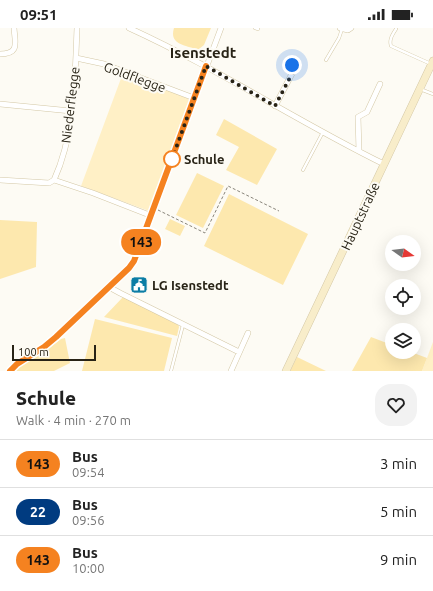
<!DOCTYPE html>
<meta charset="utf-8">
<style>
body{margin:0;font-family:Ubuntu,sans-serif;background:#f2f2f2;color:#222;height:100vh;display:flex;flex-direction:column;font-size:15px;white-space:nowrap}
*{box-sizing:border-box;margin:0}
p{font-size:13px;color:#767676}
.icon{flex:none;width:22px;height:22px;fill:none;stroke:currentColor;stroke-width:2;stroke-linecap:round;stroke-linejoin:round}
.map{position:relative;height:343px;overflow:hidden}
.details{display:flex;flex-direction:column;background:#fff;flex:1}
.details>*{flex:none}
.badge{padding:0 8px;border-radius:13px;font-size:14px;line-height:26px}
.needle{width:26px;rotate:104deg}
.tools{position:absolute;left:385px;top:207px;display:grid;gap:8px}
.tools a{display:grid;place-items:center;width:36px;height:36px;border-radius:50%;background:#fff;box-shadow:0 4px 16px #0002;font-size:20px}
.scale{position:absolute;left:12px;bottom:10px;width:84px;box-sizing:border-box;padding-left:4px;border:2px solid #282316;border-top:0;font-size:11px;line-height:14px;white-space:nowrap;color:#282316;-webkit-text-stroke:3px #fdfbf4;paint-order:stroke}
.you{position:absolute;width:20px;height:20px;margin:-10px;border:3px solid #fff;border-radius:50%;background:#1a73e8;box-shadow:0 0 0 6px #1a73e833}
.map>.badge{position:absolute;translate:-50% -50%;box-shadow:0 0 0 2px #fff}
.round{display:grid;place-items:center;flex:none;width:42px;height:42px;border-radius:16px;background:#f2f2f2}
.overview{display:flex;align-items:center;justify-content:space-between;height:68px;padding:0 16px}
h1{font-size:19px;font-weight:800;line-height:30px}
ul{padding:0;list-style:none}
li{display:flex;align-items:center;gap:12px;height:48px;padding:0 16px;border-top:1px solid #e0e0e0}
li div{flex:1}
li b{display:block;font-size:15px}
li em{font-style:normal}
li .badge{min-width:44px;font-weight:700;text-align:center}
.status{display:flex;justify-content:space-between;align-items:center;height:28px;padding:0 20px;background:#fff;direction:ltr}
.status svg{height:11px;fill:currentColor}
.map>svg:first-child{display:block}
.built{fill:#fff0c6}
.green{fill:#fde8ae}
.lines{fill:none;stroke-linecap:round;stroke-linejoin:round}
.service-casing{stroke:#d4c8a6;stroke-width:3.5}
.minor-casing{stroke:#d4c8a6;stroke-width:6}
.secondary-casing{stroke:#d4c8a6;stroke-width:8}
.path{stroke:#89857b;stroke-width:1;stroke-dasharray:3 2;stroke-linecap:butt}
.service{stroke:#fff;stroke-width:2.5}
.minor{stroke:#fff;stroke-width:5}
.secondary{stroke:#f8edca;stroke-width:7}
.line-casing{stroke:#fff;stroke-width:9}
.line{stroke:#f58220;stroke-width:6}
.walk{stroke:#282316;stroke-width:4;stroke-dasharray:0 7.2}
.stop-dot{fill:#fff;stroke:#f58220;stroke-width:2}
.labels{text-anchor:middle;stroke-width:4;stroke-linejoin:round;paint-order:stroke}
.street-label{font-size:13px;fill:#282316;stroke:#fdfbf4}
.stop-label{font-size:13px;font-weight:bold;fill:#282316;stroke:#fdfbf4;text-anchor:start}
.poi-label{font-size:13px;font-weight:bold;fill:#282316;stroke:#fdfbf4;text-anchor:start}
.quarter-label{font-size:15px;font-weight:bold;fill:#282316;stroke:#fdfbf4}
</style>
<div class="status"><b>09:51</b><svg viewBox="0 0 49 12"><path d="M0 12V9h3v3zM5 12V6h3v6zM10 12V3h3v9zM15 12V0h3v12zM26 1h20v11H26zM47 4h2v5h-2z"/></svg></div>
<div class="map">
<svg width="433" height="343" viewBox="0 0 433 343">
<rect width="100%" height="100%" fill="#fdfbf4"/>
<path class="built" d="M 123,45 L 187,70 L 189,72 L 189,74 L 149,183 L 81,158 Z
M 433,314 L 433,343 L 422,343 L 427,330 Z"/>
<path class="green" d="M 174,0 L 211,0 L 204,17 L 199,21 L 196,21 C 184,17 169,16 174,0 Z
M 224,91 L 277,121 L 257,157 L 226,142 L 239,119 L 216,107 Z
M 197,145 L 224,158 L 203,200 L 176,187 Z
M 229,166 L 308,206 L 283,257 L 204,218 Z
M 170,191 L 185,198 L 180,208 L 165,201 Z
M 0,192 L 37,194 L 36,239 L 0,251 Z
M 123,269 L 178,296 L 179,299 L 177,308 L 104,289 Z
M 95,291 L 172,310 L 164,343 L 82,343 Z
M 371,309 L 392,317 L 392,324 L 411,324 L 427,330 L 422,343 L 352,343 Z
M 65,310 L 70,335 L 54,343 L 16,343 L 18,338 L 45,323 L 61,311 Z
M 297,329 L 326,343 L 290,343 Z"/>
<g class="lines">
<g class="service-casing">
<path id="service" d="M 255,0 L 258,1
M 396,1 C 392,7 389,12 391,18 L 431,36
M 326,32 L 339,10 L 342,1
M 420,61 L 433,66
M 303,142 L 323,104
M 171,343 L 183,297"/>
</g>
<g class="minor-casing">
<path id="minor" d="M 129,0 C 217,40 298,94 384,136
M 340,0 L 348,2 L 351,0
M 0,26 C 20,26 15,15 14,0
M 76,30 L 104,36 L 194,70
M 0,76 L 71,83
M 275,78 L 295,40 L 292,37
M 359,123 L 358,89 L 367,84 L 380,56
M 0,152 L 49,155 L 54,152 L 93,165 L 152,188
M 54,152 C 75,106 75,50 77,0
M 109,259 L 120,265 L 239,324
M 10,343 L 17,336 L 44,319 L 56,309 L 129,240 L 134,233 L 221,0
M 231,343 L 248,305"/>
</g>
<g class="secondary-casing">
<path id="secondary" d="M 286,343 L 433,33"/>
</g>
<path class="path" d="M 158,182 L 205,205 L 228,158 L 279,183"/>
<use href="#service" class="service"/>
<use href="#minor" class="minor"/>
<use href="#secondary" class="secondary"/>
</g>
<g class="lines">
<g class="line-casing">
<path id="line" d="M 10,343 L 17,336 L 44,319 L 56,309 L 129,240 L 134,233 L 206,38"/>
</g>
<use href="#line" class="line"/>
<path class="walk" d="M 172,131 L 206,38 L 275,78 L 295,40 L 292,37"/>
</g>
<defs>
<g id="civic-square" transform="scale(0.9)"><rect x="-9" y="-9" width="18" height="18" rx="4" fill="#0b7da5" stroke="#fdfbf4"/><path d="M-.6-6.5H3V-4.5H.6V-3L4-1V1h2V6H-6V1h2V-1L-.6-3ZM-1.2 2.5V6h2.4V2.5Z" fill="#fff"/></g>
</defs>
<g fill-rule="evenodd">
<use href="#civic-square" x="139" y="257"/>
</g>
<circle class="stop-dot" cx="172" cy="131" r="8"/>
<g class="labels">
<g class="street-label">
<text transform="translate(135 49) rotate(20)" y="5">Goldflegge</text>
<text transform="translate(70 77) rotate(-83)" y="5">Niederflegge</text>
<text transform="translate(360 188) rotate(-65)" y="5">Hauptstraße</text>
</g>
<g class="stop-label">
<text x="184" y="136">Schule</text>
</g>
<g class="poi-label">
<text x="152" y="262">LG Isenstedt</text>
</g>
<g class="quarter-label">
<text x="203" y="30">Isenstedt</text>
</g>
</g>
</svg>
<div class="tools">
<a><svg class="needle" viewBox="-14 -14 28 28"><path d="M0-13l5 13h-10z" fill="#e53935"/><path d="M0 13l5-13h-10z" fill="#767676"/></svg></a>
<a><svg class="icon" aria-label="locate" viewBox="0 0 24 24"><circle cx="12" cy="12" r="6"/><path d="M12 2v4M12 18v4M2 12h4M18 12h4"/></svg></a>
<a><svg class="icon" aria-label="layers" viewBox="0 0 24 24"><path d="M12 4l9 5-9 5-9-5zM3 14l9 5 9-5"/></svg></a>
</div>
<div class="scale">100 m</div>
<div class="you" style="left:292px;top:37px"></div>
<b class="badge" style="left:141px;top:214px;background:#f58220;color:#111">143</b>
</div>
<section class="details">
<div class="overview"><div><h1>Schule</h1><p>Walk · 4 min · 270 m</p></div><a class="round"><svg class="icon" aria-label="heart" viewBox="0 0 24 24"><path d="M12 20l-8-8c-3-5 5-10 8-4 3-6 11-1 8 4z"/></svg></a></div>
<ul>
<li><span class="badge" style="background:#f58220;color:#111">143</span><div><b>Bus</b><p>09:54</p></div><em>3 min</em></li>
<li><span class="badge" style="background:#003b80;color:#fff">22</span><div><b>Bus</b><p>09:56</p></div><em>5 min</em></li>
<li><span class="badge" style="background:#f58220;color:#111">143</span><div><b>Bus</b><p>10:00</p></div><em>9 min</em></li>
</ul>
</section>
